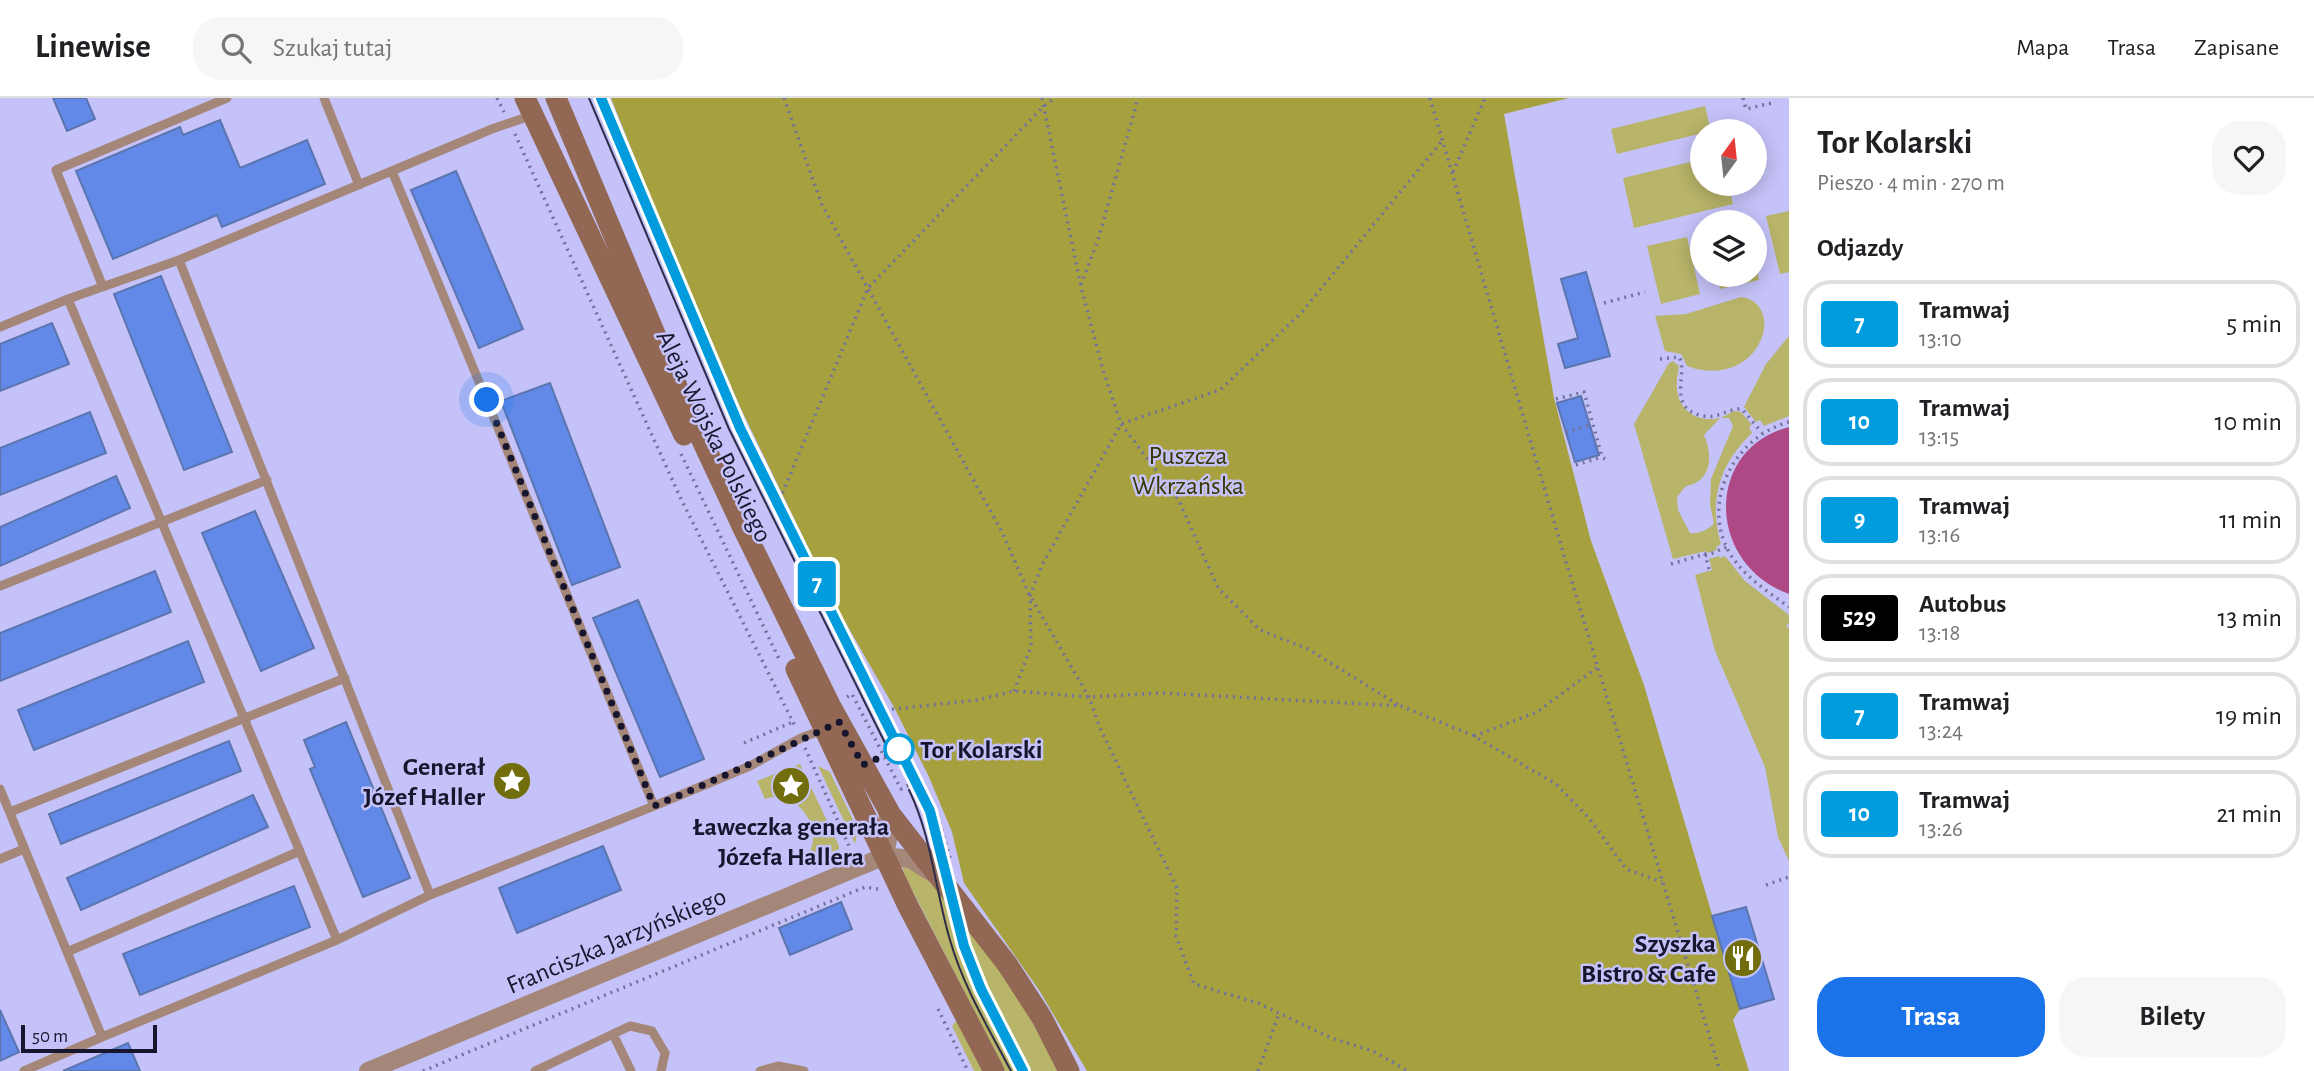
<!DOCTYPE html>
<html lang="pl">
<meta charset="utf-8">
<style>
body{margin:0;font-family:"Alegreya Sans",sans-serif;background:#f6f6f6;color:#202124;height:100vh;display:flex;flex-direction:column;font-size:26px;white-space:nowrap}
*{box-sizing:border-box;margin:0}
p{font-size:23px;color:#757577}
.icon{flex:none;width:38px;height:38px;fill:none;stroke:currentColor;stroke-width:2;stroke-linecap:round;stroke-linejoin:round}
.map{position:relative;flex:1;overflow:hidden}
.drawer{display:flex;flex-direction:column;background:#fff;width:525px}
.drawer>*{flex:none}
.badge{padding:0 14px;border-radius:5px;font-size:24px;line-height:46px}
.needle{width:46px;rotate:15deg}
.tools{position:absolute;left:1690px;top:21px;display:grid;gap:14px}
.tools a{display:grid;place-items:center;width:77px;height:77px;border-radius:50%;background:#fff;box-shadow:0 4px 18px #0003;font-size:35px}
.scale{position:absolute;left:21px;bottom:18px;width:136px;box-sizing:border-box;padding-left:7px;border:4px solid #18162e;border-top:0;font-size:19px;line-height:24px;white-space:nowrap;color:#18162e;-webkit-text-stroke:5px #c4c2f8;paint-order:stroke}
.you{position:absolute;width:35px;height:35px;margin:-18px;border:5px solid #fff;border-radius:50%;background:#1a73e8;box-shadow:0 0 0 10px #1a73e833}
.map>.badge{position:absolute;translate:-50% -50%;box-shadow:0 0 0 4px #fff}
h2{padding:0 28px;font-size:26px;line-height:63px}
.round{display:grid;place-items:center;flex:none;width:74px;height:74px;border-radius:28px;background:#f6f6f6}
.summary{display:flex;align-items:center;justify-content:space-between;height:119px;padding:0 28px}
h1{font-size:33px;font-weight:700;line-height:52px}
.primary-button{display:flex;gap:14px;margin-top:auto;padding:14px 28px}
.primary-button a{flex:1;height:80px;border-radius:28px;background:#1a73e8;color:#fff;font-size:28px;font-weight:700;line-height:80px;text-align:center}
.primary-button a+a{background:#f6f6f6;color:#202124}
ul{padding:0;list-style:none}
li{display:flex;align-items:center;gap:21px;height:88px;margin:0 14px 10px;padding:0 14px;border:4px solid #e0e0e0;border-radius:28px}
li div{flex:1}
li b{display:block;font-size:26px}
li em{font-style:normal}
li .badge{min-width:77px;font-weight:700;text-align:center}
header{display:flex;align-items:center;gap:42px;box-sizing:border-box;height:98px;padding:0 35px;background:#fff;border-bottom:2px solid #e0e0e0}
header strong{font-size:33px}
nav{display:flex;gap:38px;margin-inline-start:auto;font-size:24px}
.search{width:490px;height:63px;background:#f6f6f6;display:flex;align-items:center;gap:18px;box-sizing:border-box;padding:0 24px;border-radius:28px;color:#757577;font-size:26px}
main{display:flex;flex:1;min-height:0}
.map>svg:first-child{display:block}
.green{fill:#b8b469}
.forest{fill:#a6a03f}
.water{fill:#ae4986}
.building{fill:#6289e8;stroke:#5c75ae;stroke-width:2}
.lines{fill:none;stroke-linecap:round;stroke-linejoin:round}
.path{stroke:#74729a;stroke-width:3.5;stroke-dasharray:2 5;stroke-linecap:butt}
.lane{stroke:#a5877a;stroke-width:9}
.street{stroke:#a5877a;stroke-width:18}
.secondary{stroke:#926753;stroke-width:21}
.tram{stroke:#2f2d49;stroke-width:2}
.line-casing{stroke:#fff;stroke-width:16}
.line{stroke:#009cdd;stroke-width:10}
.walk{stroke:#18162e;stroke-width:7;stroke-dasharray:0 12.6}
.stop-dot{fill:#fff;stroke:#009cdd;stroke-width:3.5}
.labels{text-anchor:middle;stroke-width:5;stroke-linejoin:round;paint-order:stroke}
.street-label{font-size:26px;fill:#18162e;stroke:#c4c2f8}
.park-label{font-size:26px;fill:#393600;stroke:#c4c2f8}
.stop-label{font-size:26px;font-weight:bold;fill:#18162e;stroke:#c4c2f8;text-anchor:start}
.poi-label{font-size:26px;font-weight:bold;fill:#18162e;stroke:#c4c2f8;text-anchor:end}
</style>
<header>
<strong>Linewise</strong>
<div class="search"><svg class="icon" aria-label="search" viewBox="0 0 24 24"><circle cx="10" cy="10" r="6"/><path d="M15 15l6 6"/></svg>Szukaj tutaj</div>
<nav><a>Mapa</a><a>Trasa</a><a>Zapisane</a></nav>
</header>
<main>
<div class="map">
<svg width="1789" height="973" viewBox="0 0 1789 973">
<rect width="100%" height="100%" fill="#c4c2f8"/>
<path class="green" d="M 1705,8 L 1711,33 L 1617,56 L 1611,31 Z
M 1703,61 L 1703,86 L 1728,86 L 1733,106 L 1634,130 L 1623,80 Z
M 1789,113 L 1789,174 L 1780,176 L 1766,118 Z
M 1687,139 L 1700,196 L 1661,206 L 1647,148 Z
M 1755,165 L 1759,182 L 1720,191 L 1717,177 L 1755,177 Z
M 1741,199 C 1789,206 1759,294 1687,268 L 1681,256 L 1665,253 L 1655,218 L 1686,216 Z
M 1789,238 L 1789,318 L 1764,328 L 1760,322 L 1756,324 L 1744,309 L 1766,266 Z
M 1673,263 L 1679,268 C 1678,275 1676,283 1677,291 C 1679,314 1699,325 1720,320 L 1704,337 C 1713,357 1712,383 1686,388 L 1677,399 L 1678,412 L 1690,435 C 1698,436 1709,432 1714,425 L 1710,407 L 1711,381 L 1733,328 L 1729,320 L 1721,320 L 1734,313 L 1741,314 L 1752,327 L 1749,329 L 1752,335 C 1720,365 1708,403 1721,446 L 1716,449 L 1717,452 L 1707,455 L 1706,453 L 1673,461 L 1634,326 L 1669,265 Z
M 1719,458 L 1720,460 L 1725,458 L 1745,483 L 1789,517 L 1789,525 L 1786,528 L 1789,530 L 1789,763 L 1778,739 L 1765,669 L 1715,553 L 1695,477 L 1712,472 L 1709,461 Z
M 800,666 L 839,748 L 839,751 L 810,763 L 807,758 C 827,732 796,689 765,701 L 757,683 Z
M 818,668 L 830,674 L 855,726 L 857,735 L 855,746 Z
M 902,767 L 915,767 L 964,824 L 1017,896 L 1059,973 L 1005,973 L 904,776 Z
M 957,922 L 983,973 L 974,973 L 952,928 Z"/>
<path class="forest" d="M 611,0 L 1569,0 L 1504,16 L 1554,300 L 1591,443 L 1644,587 L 1740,911 L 1733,922 L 1749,973 L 1087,973 L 1039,892 L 964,785 L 952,734 L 929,679 L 895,611 L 840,515 L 740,309 L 664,133 Z"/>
<path class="water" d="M 1789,329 L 1789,496 C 1706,466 1704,351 1789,329 Z"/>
<path class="building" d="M 53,0 L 86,0 L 95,21 L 67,33 Z
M 220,22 L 240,70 L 307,42 L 325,86 L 222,129 L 217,117 L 113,161 L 76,73 L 180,29 L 183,37 Z
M 456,73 L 523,231 L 479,250 L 411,92 Z
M 1586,174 L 1610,258 L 1565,270 L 1558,246 L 1578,240 L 1561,181 Z
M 161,178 L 232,354 L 184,372 L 114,196 Z
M 52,225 L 69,266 L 0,293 L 0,246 Z
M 550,285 L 620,469 L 572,487 L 501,303 Z
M 1581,298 L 1599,357 L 1575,364 L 1557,305 Z
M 90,314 L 106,355 L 0,397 L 0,350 Z
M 116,378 L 130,410 L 0,468 L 0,429 Z
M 255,413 L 314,550 L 261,573 L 202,435 Z
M 155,473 L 171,514 L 0,583 L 0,535 Z
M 638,502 L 704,661 L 660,679 L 593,520 Z
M 188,543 L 204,584 L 34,652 L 18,612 Z
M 346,624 L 410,780 L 363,799 L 310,671 L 315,669 L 304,642 Z
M 229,643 L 241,673 L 61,746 L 49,716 Z
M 253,697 L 268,729 L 81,812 L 67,780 Z
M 603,748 L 621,792 L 517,835 L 499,790 Z
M 294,788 L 310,829 L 140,897 L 123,856 Z
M 841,804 L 852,831 L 790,857 L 779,830 Z
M 1746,809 L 1774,901 L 1740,911 L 1712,818 Z
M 0,912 L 19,954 L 0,963 Z
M 128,945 L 140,973 L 63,973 Z"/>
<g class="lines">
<path class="path" d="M 497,0 L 504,14
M 784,0 L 822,107 L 1002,434 L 1030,498 L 1089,599 L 1100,630 L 1177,790 L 1176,838 L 1194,886 L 1258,905 L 1331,940 L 1373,953 L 1408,973
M 1042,0 L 1081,189 L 1103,272 L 1121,326 L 1178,401 L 1218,490 L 1260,532 L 1308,551 L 1400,608
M 1430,0 L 1566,464 L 1720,973
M 1743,0 L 1746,11 L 1772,5
M 515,36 L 681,401 L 796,630
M 1453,74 L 1485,0
M 1081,187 L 1099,139 L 1138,0
M 1604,205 L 1645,194
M 1660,261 L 1679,259 C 1689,274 1665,312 1704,318 C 1718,321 1728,310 1742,311 L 1762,335
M 1556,301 L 1584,294 L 1602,359 L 1608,363
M 1789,324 C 1736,338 1700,402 1729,454 C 1743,478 1767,493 1789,509
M 1566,334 L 1593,326
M 681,356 L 780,563
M 1576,367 L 1602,359
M 1705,458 L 1727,449
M 1671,466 L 1705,456 L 1709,471
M 1014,593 L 1031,549 L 1030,498 L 1042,467 L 1121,326 L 1220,292 L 1301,215 L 1442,43
M 847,599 L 852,596 L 901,691 L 920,681
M 885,612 L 978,602 L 1014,593 L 1089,599 L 1162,595 L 1401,608 L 1474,638 L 1556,686 L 1589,720 L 1626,771 L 1662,784
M 1474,638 L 1537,614 L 1598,569
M 744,645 L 793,624
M 805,650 L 850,750
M 950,760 L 938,719 L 927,695 L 778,406 L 868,190 L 1043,9 L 1054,0
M 1766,787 L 1789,779
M 938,911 L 968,973
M 423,973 L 865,789 L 878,791
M 1258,973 L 1279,916"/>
<path class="lane" d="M 324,0 L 359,87
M 392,73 L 654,708
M 179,162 L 492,31 L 533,17
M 103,189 L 56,72 L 227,0
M 0,229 L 68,201
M 0,488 L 267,382
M 0,691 L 102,939 L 337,842
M 10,714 L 345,580
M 0,761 L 24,751
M 430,797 L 179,162 L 68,201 L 337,842 L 430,797 L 654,708 L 750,668 L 801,640 L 825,631
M 67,854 L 300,753
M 613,936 L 631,973
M 24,973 L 102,939
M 535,973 L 630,928 L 652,933 L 665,955 L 661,973
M 760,973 L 778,968 L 804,973"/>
<path class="street" d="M 885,758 L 889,736 L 887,710
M 368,973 L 885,758 L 910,761 L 932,775"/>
<path class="secondary" d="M 525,0 L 684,337
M 556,0 L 679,293 L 743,430 L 830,607 L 891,717 L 1007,866 L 1042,920 L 1069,973
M 796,571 L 908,808 L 994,973"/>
<path class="tram" d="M 589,0 L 729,331 L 890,655
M 601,0 L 740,329 L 930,713 L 964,848 L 981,891 L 1023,973
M 909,692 C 932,739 935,792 950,842 C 963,888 989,931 1011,973"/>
</g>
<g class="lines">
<g class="line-casing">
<path id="line" d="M 601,0 L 740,330 L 930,713 L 964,848 L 981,891 L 1023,973"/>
</g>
<use href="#line" class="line"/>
<path class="walk" d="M 487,302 L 654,708 C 717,682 778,653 839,624 L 863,667 L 899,651"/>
</g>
<defs>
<g id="sight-disc" transform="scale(2.0125)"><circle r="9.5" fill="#736e0d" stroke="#c4c2f8"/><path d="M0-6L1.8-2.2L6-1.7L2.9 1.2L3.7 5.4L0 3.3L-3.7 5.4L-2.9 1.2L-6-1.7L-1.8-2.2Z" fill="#fff"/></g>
<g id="restaurant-disc" transform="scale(2.0125)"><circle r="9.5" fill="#736e0d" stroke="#c4c2f8"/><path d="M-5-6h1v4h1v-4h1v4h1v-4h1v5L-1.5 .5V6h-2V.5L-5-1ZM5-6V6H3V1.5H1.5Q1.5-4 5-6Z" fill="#fff"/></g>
</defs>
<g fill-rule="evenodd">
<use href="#sight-disc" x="512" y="683"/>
<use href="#sight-disc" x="791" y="688"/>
<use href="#restaurant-disc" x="1743" y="860"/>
</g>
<circle class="stop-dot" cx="899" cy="651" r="14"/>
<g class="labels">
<g class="street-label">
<text transform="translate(715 338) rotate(64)" y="9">Aleja Wojska Polskiego</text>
<text transform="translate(616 842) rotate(-23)" y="9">Franciszka Jarzyńskiego</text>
</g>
<g class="park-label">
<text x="1188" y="366">Puszcza<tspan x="1188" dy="30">Wkrzańska</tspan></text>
</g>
<g class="stop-label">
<text x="920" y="660">Tor Kolarski</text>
</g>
<g class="poi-label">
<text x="485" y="677">Generał<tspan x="485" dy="30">Józef Haller</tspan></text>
<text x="791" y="737" text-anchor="middle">Ławeczka generała<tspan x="791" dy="30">Józefa Hallera</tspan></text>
<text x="1716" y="854">Szyszka<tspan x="1716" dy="30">Bistro &amp; Cafe</tspan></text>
</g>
</g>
</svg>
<div class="tools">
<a><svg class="needle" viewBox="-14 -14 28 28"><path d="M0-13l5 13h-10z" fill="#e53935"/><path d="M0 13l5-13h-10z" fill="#757577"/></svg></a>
<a><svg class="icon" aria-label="layers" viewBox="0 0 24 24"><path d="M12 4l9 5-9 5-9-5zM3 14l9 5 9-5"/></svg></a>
</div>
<div class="scale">50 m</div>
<div class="you" style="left:487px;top:302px"></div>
<b class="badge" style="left:817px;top:486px;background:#009cdd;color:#fff">7</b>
</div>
<section class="drawer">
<div class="summary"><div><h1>Tor Kolarski</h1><p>Pieszo · 4 min · 270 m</p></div><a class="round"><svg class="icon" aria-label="heart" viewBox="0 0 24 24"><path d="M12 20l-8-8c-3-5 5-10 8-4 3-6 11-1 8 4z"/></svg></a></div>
<h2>Odjazdy</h2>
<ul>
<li><span class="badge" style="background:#009cdd;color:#fff">7</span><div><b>Tramwaj</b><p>13:10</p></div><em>5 min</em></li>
<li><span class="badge" style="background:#009cdd;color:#fff">10</span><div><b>Tramwaj</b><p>13:15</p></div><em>10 min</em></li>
<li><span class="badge" style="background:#009cdd;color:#fff">9</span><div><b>Tramwaj</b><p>13:16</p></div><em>11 min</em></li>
<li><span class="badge" style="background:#000;color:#fff">529</span><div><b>Autobus</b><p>13:18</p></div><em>13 min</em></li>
<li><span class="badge" style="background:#009cdd;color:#fff">7</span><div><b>Tramwaj</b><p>13:24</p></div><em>19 min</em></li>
<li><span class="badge" style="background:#009cdd;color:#fff">10</span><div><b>Tramwaj</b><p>13:26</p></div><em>21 min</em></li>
</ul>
<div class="primary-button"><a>Trasa</a><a>Bilety</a></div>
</section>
</main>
